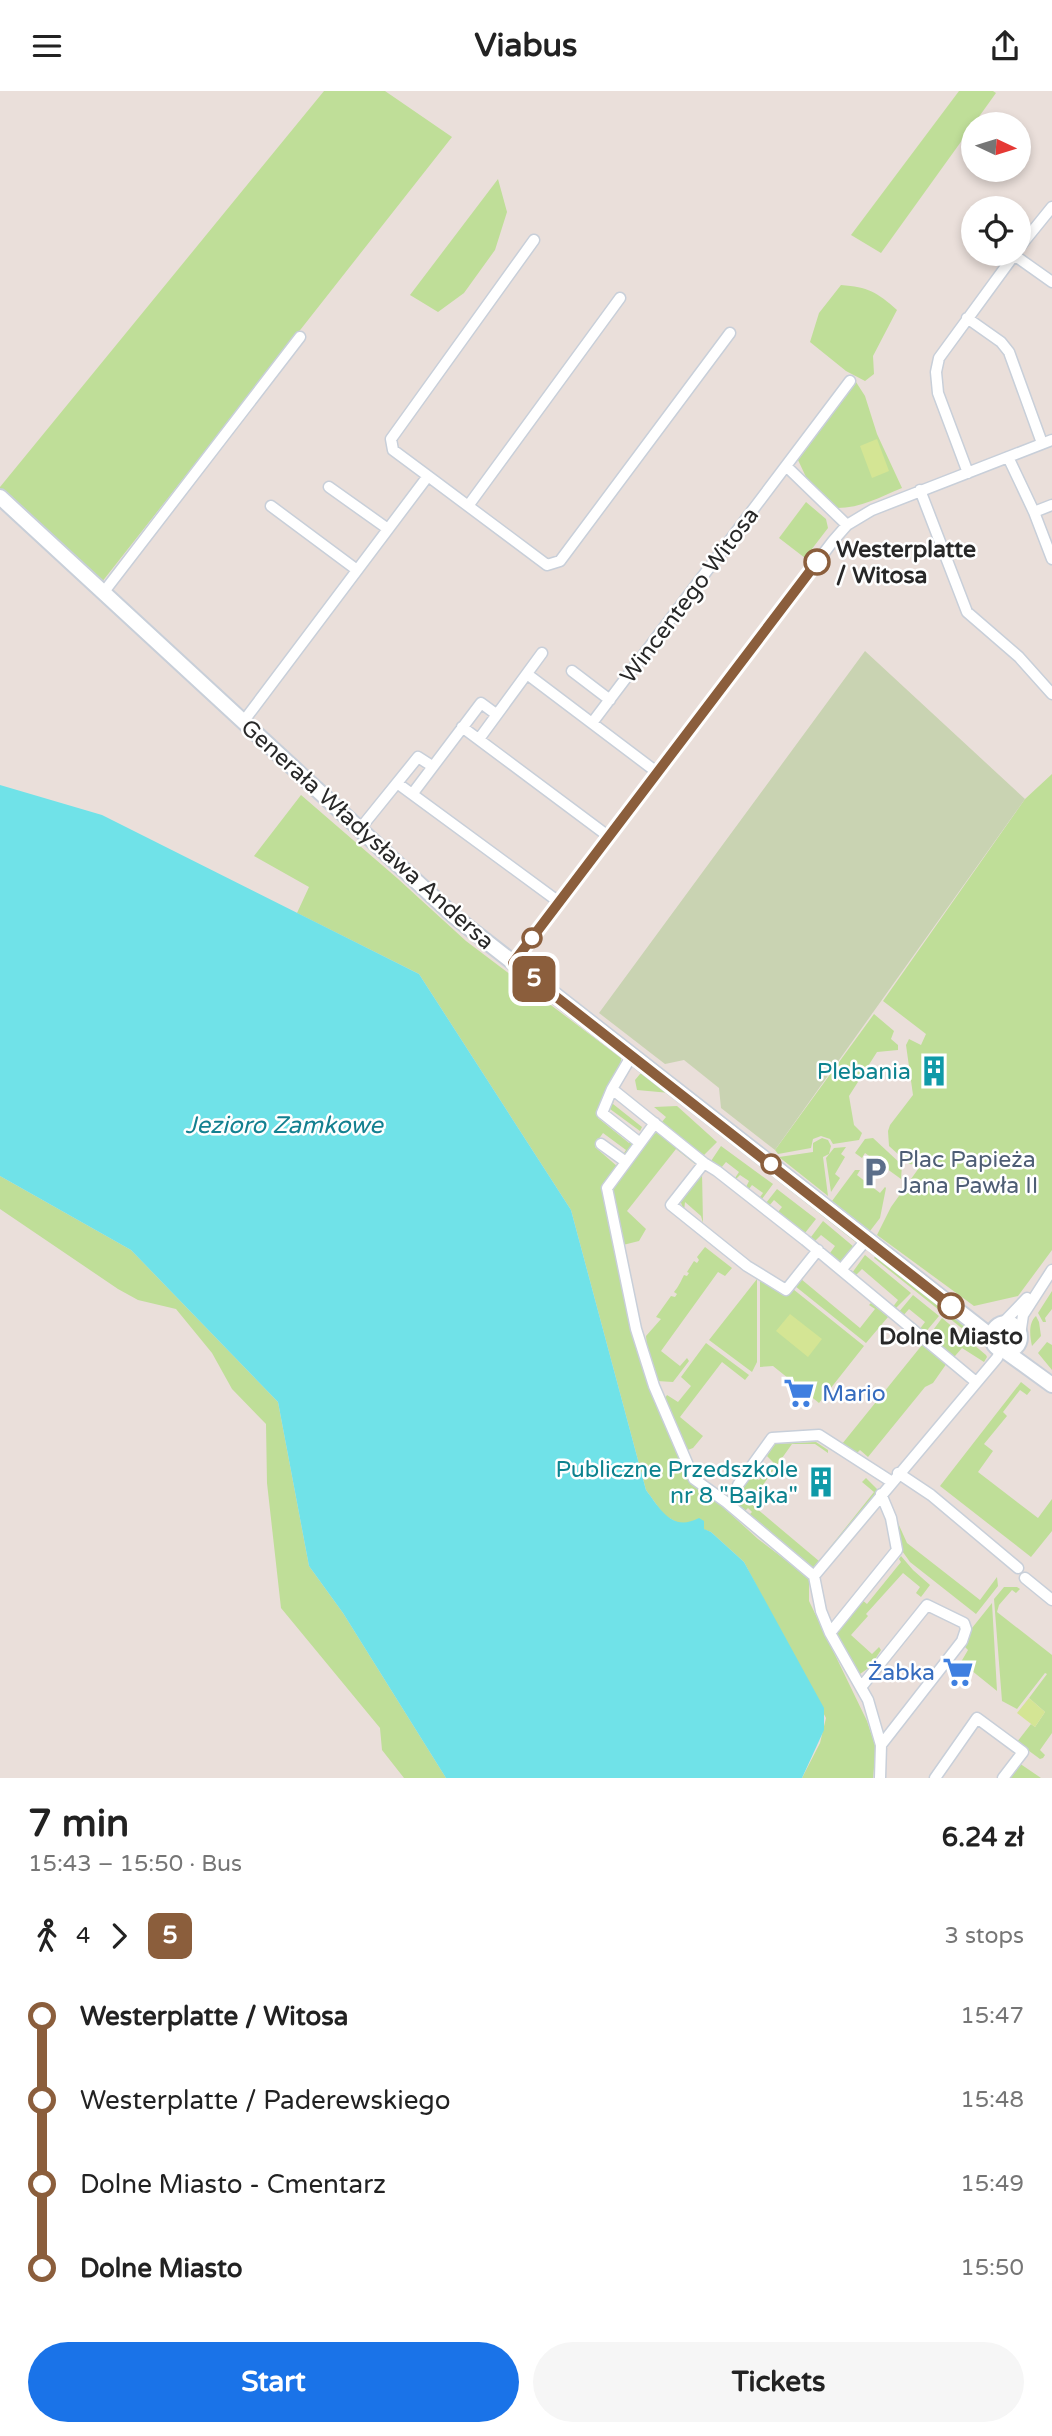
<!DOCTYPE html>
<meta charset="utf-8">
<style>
body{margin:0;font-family:"Varela Round",sans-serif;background:#f6f6f6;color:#222;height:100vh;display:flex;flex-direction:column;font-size:26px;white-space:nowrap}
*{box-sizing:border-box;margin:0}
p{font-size:23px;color:#767676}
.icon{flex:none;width:38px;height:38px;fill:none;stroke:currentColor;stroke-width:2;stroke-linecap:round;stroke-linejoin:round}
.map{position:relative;height:1687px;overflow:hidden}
.panel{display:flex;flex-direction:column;background:#fff;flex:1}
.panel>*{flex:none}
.badge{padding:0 14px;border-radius:10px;font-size:24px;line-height:46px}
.needle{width:46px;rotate:94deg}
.buttons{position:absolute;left:961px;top:21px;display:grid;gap:14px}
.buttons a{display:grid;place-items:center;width:70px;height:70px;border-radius:50%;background:#fff;box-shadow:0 4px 10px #0003;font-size:35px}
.map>.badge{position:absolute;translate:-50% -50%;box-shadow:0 0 0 4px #fff}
.legs{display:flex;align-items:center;gap:10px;height:77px;padding:0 28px;font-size:23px}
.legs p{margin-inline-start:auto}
.summary{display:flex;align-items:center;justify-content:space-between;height:119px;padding:0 28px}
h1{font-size:38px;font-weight:700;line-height:52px}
.cta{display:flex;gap:14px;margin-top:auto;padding:14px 28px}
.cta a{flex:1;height:80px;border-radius:42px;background:#1a73e8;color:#fff;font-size:28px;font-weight:700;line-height:80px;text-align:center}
.cta a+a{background:#f6f6f6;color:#222}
ul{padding:0 28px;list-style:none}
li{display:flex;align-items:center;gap:24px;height:84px;font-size:26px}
li i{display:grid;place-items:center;width:10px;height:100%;margin:0 9px;background:currentColor}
li i::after{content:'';width:18px;height:18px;margin:-9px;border:5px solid;border-radius:50%;background:#fff}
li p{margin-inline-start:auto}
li:first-child i{background:linear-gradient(#0000 50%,currentColor 0)}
li:last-child i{background:linear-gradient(currentColor 50%,#0000 0)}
header{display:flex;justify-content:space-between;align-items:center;height:91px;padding:0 28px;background:#fff;font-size:32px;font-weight:700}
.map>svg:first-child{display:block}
.green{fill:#bfde98}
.cemetery{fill:#c9d3b2}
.pitch{fill:#d4e594}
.water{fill:#70e2e8}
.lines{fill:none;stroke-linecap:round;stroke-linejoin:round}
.minor-casing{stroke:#c8cfd9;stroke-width:13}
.secondary-casing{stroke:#c8cfd9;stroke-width:18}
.minor{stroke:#fff;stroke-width:10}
.secondary{stroke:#fff;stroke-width:14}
.line-1-casing{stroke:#fff;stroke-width:16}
.line-1{stroke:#8b5e3c;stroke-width:10}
.stop-1-dot{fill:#fff;stroke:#8b5e3c;stroke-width:3.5}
.labels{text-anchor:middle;stroke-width:5;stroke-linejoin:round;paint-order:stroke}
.stop-label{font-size:23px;font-weight:bold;fill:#282828;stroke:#fff;text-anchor:start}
.street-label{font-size:23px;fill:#282828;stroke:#fff}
.culture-label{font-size:23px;fill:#0d838f;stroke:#fff;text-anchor:end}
.service-label{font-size:23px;fill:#4e5e75;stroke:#fff;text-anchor:start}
.shop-label{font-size:23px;fill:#366cbe;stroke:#fff;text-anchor:start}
.water-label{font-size:24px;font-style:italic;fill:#138090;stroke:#fff}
</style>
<header><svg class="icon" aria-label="menu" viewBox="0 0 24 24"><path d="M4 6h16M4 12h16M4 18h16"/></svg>Viabus<svg class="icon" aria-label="share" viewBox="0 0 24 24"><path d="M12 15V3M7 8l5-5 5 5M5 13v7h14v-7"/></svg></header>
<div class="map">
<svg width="1052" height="1687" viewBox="0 0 1052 1687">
<rect width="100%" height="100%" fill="#eadfda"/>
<path class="green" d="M 324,0 L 385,0 L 452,46 L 98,496 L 0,406 L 0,396 Z
M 959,0 L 993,0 L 996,2 L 881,162 L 851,144 Z
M 498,88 L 507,121 L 495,159 L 464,202 L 438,221 L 410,204 Z
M 841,194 C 868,196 877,201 897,219 L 873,265 L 874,283 L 865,290 L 846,280 L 810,251 L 819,222 Z
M 856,291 L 865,305 L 877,343 L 902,397 C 880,406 859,418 834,417 L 806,386 L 798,369 Z
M 806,411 L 826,428 L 828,437 L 805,467 L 779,447 Z
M 1052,683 L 1052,1159 L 1018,1205 L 974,1215 L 877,1144 L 891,1116 L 921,1074 L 909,1073 L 889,1055 L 888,1040 L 890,1034 L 913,1004 L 906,954 L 909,948 L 921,954 L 926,943 L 883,910 L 1025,708 Z
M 301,704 L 397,787 L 466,850 L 621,967 L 621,970 L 604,1007 L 598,1027 L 629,1052 L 632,1049 L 633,1054 L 626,1063 L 624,1062 L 626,1059 L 603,1042 L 596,1052 L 595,1056 L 618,1076 L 602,1097 L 633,1239 L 689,1385 L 758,1448 L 809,1487 L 809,1510 L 867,1630 L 876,1657 L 873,1687 L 802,1687 L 820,1652 L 826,1627 L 744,1471 L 711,1441 L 688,1433 L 680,1433 L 664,1424 L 646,1399 L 571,1119 L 419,883 L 297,822 L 309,796 L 254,765 Z
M 874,923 L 894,940 L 891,948 L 898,954 L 898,959 L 877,961 L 849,1005 L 854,1034 L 862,1042 L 859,1049 L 833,1053 L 830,1048 L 821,1045 L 813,1048 L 811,1057 L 778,1063 L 775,1059 Z
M 644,982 L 670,1002 L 637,999 L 635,989 L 640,983 Z
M 614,1008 L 613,1013 L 642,1036 L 640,1040 L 610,1018 L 606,1022 L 612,1009 Z
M 677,1015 L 717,1051 L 704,1064 L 661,1032 L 666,1026 L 654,1016 Z
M 660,1040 L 696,1070 L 695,1073 L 676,1058 L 627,1120 L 646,1138 L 639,1150 L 623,1154 L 613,1105 L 614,1094 L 654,1043 Z
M 822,1047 L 828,1049 L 831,1055 L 829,1063 L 823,1066 L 828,1105 L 779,1066 L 813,1061 L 813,1052 Z
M 873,1047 L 902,1074 L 901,1088 L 865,1062 L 862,1067 L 855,1062 L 865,1048 Z
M 721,1055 L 773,1093 L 762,1108 L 760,1106 L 763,1102 L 752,1094 L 749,1098 L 746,1096 L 749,1090 L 740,1084 L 736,1088 L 735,1087 L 739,1081 L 726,1071 L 721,1077 L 711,1070 Z
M 846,1056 L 841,1063 L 845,1066 L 835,1083 L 840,1087 L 831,1101 L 826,1067 L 834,1057 Z
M 738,1058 L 750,1064 L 859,1147 L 858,1153 Z
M 855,1079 L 860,1079 L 857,1084 L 880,1102 L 885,1096 L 886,1097 L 880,1127 L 870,1140 L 832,1110 Z
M 702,1081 L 703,1132 L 701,1125 L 685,1111 L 684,1120 L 680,1109 Z
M 0,1085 L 131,1159 L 278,1311 L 309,1475 L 343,1522 L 446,1687 L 404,1687 L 382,1659 L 380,1637 L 281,1517 L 267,1392 L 266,1333 L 232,1298 L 212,1262 L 176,1218 L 138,1209 L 118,1198 L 0,1118 Z
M 777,1098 L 816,1128 L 805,1142 L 778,1121 L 782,1116 L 774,1109 L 769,1115 L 766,1112 Z
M 823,1130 L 854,1156 L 841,1172 L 830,1162 L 835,1155 L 821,1144 L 815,1150 L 811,1146 Z
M 705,1156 L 732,1177 L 725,1185 L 718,1181 L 661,1260 L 680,1275 L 687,1267 L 689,1270 L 673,1291 L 657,1290 L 647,1257 L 646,1245 L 661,1228 L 656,1226 L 671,1205 L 675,1206 L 677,1203 L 674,1201 C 679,1195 681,1190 684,1184 L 687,1185 L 689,1182 L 687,1181 L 694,1170 L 697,1172 L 699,1169 L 697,1166 Z
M 878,1162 L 968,1233 L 964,1239 L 874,1167 Z
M 865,1164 L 911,1202 L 894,1219 L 892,1217 L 898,1209 L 862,1178 L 855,1185 L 852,1182 Z
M 760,1186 L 788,1205 L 793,1198 L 864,1255 L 819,1312 L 773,1275 L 760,1276 Z
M 757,1188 L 757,1271 L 752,1281 L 709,1249 Z
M 801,1188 L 860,1237 L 875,1218 L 869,1214 L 871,1212 L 888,1226 L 866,1252 L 795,1195 Z
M 1052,1200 L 1052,1218 L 1045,1227 L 1046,1231 L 1043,1231 L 1038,1222 Z
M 913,1204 L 939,1225 L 924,1243 L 919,1239 L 925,1231 L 909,1218 L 902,1226 L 898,1222 Z
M 1036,1225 L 1039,1231 L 1041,1245 L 1032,1255 C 1030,1246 1028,1232 1036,1225 Z
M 942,1227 L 986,1264 L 987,1266 L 984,1271 L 962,1257 L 955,1265 L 952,1265 L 928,1246 Z
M 1047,1251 L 1052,1254 L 1052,1279 L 1038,1262 Z
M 706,1252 L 749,1284 L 745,1289 L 722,1271 L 680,1326 L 703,1345 L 693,1357 L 685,1360 L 664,1309 L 667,1304 L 678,1311 L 691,1295 L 681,1286 Z
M 922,1254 L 925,1254 L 947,1272 L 933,1292 L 925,1296 L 868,1366 L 860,1359 L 856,1363 L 842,1353 Z
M 1021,1291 L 1031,1299 L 1027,1304 L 1020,1299 L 1003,1321 L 1007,1325 L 984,1353 L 993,1360 L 978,1381 L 1038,1427 L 1052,1408 L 1052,1440 L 1031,1466 L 940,1395 Z
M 816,1351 L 828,1359 L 828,1362 L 815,1353 L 792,1353 L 750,1412 L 819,1470 L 874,1401 L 862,1391 L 866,1387 L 879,1400 L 816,1477 C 803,1476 767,1433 749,1424 L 752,1421 L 748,1417 L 744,1421 L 733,1413 L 736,1408 L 733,1405 L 750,1384 L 759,1389 L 773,1371 L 767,1365 L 775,1353 Z
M 898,1432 L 907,1452 L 980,1509 L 997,1486 L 998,1495 L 976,1523 L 910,1471 L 900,1457 Z
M 901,1465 L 913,1479 L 930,1494 L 921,1506 L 916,1502 L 920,1496 L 903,1482 L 866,1523 L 868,1525 L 851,1544 L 872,1563 L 879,1556 L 881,1559 L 870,1576 L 860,1583 L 834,1543 L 861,1508 L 867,1513 L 901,1471 L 899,1468 Z
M 1004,1496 L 1017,1496 L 1020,1498 L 1016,1502 L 1012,1499 L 999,1514 L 997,1521 L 1052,1564 L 1052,1642 L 1040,1659 L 1045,1664 L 1043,1667 L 1040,1668 L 1017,1651 L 1031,1633 L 1035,1636 L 1045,1621 L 1029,1607 L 1047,1583 L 1045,1582 L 1017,1618 L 1002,1610 L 994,1508 Z
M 992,1512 L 997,1600 L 961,1571 L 968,1559 L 964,1555 L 968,1542 Z
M 1019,1672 L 1041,1687 L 1009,1687 Z"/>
<path class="cemetery" d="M 865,560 L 1025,708 L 775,1059 L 721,1017 L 719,997 L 684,969 L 665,973 L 599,922 Z"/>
<path class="pitch" d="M 877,348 L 889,380 L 872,387 L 860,355 Z
M 790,1223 L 822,1248 L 808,1266 L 776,1240 Z
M 1029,1607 L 1045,1621 L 1035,1636 L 1017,1622 Z"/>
<path class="water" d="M 0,694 L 102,724 L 419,883 L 571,1119 L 646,1399 C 661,1419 672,1441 699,1427 L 704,1430 L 704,1438 L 711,1441 L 744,1471 L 824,1617 L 824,1639 L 802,1687 L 446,1687 L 343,1522 L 309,1475 L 278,1311 L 131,1159 L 0,1085 Z"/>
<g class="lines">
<g class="minor-casing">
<path id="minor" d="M 1018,158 L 1052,116
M 1014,164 L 1052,191
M 967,227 L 1001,251 L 1009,261 L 1042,352
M 1008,366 L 1034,421 L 1052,468
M 786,375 L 847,434
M 968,382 L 938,302 L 936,281 L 939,267 L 1015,163
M 428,385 L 393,359 L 391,348 L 534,149
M 329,396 L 388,438
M 920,399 L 967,521 L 1019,566 L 1052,603
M 271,415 L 357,479
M 468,415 L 620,207
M 1034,421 L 1052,414
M 103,502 L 300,246
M 572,580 L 610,609
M 527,583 L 658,682
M 243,631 L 428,385 L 547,474 L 560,470 L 730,242
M 592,632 L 850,290
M 462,636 L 608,745
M 479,648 L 542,562
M 397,692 L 559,811
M 413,702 L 481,612 L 496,623
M 359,739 L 418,666 L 432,675
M 513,872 L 833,450 L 847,434 L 872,419 L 1052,349
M 632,964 L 612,998 L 704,1072 L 717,1080 L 805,1149 L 976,1291
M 612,998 L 602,1022 L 640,1052
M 655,1032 L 607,1097 L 636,1238 L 654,1295 L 694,1388 L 726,1411 L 814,1485 L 821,1520 L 830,1542 L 868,1609 L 881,1654 L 880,1687
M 601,1053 L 626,1071
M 704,1072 L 671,1114 L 747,1175 L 786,1199 L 818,1159
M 841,1179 L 867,1148
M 1003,1232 L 1027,1207
M 1020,1244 L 1023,1224 L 1052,1179
M 898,1382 L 931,1404 L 1018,1477
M 738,1394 L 772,1347 L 819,1344 L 892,1391
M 814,1485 L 997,1267 L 1001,1259
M 1025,1487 L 1052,1509
M 830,1542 L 897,1459 L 891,1427 L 881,1403
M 862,1595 L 927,1514 L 964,1532 L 966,1538 L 962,1550 L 881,1654
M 935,1687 L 977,1627 L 1023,1661 L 1003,1687"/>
</g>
<g class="secondary-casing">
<path id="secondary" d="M 0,406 L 455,826 L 992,1246
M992 1246a14 14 0 1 1 28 0a14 14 0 1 1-28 0Z
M 1005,1260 L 1052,1294"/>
</g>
<use href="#minor" class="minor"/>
<use href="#secondary" class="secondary"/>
</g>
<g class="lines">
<g class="line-1-casing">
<path id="line-1" d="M 817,471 L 513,872 L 951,1215"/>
</g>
<use href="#line-1" class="line-1"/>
</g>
<defs>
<g id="building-bare" transform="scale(2.415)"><path d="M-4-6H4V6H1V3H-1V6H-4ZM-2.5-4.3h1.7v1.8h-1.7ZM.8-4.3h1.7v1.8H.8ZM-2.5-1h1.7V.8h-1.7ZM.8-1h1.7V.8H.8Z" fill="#0f9aa8" stroke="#fff" stroke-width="2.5" paint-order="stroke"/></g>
<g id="parking-bare" transform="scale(2.415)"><path d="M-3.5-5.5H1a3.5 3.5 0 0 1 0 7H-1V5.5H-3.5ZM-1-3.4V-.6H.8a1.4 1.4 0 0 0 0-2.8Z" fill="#5c6f8a" stroke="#fff" stroke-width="2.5" paint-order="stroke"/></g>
<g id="supermarket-bare" transform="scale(2.415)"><path d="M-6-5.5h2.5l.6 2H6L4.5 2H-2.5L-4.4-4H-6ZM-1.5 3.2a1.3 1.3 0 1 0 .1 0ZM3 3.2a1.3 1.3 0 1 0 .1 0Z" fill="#3f7fe0" stroke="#fff" stroke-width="2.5" paint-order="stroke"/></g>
</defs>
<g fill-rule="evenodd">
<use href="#building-bare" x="934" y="980"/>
<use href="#parking-bare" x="875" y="1081"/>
<use href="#supermarket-bare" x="799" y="1302"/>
<use href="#building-bare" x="821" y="1391"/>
<use href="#supermarket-bare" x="958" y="1581"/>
</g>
<g class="stop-1-dot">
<circle cx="817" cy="471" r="12"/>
<circle cx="532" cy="847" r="9"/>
<circle cx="771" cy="1073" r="9"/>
<circle cx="951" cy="1215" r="12"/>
</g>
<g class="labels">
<g class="stop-label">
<text x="836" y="466">Westerplatte<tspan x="836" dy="26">/ Witosa</tspan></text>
<text x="951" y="1253" text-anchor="middle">Dolne Miasto</text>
</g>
<g class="street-label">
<text transform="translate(689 504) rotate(-53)" y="8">Wincentego Witosa</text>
<text transform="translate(368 743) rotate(42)" y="8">Generała Władysława Andersa</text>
</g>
<g class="culture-label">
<text x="911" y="988">Plebania</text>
<text x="798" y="1386">Publiczne Przedszkole<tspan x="798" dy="26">nr 8 "Bajka"</tspan></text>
</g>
<g class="service-label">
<text x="898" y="1076">Plac Papieża<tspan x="898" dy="26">Jana Pawła II</tspan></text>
</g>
<g class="shop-label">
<text x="822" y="1310">Mario</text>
<text x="935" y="1589" text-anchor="end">Żabka</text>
</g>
<g class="water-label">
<text x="284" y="1042">Jezioro Zamkowe</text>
</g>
</g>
</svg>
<div class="buttons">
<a><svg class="needle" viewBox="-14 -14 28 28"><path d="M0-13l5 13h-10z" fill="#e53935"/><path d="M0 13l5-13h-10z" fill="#767676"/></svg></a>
<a><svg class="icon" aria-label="locate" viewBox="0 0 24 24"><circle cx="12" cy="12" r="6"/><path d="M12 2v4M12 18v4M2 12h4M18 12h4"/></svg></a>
</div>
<b class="badge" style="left:534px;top:888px;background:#8b5e3c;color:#fff">5</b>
</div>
<section class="panel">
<div class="summary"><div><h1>7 min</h1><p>15:43 – 15:50 · Bus</p></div><b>6.24 zł</b></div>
<div class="legs"><svg class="icon" aria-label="walk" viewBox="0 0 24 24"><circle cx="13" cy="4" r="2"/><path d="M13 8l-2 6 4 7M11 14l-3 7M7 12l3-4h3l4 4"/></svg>4<svg class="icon" aria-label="forward" viewBox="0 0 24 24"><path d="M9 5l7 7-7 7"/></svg><b class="badge" style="background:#8b5e3c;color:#fff">5</b><p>3 stops</p></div>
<ul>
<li><i style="color:#8b5e3c"></i><b>Westerplatte / Witosa</b><p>15:47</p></li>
<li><i style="color:#8b5e3c"></i><span>Westerplatte / Paderewskiego</span><p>15:48</p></li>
<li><i style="color:#8b5e3c"></i><span>Dolne Miasto - Cmentarz</span><p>15:49</p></li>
<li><i style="color:#8b5e3c"></i><b>Dolne Miasto</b><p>15:50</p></li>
</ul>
<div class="cta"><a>Start</a><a>Tickets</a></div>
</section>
